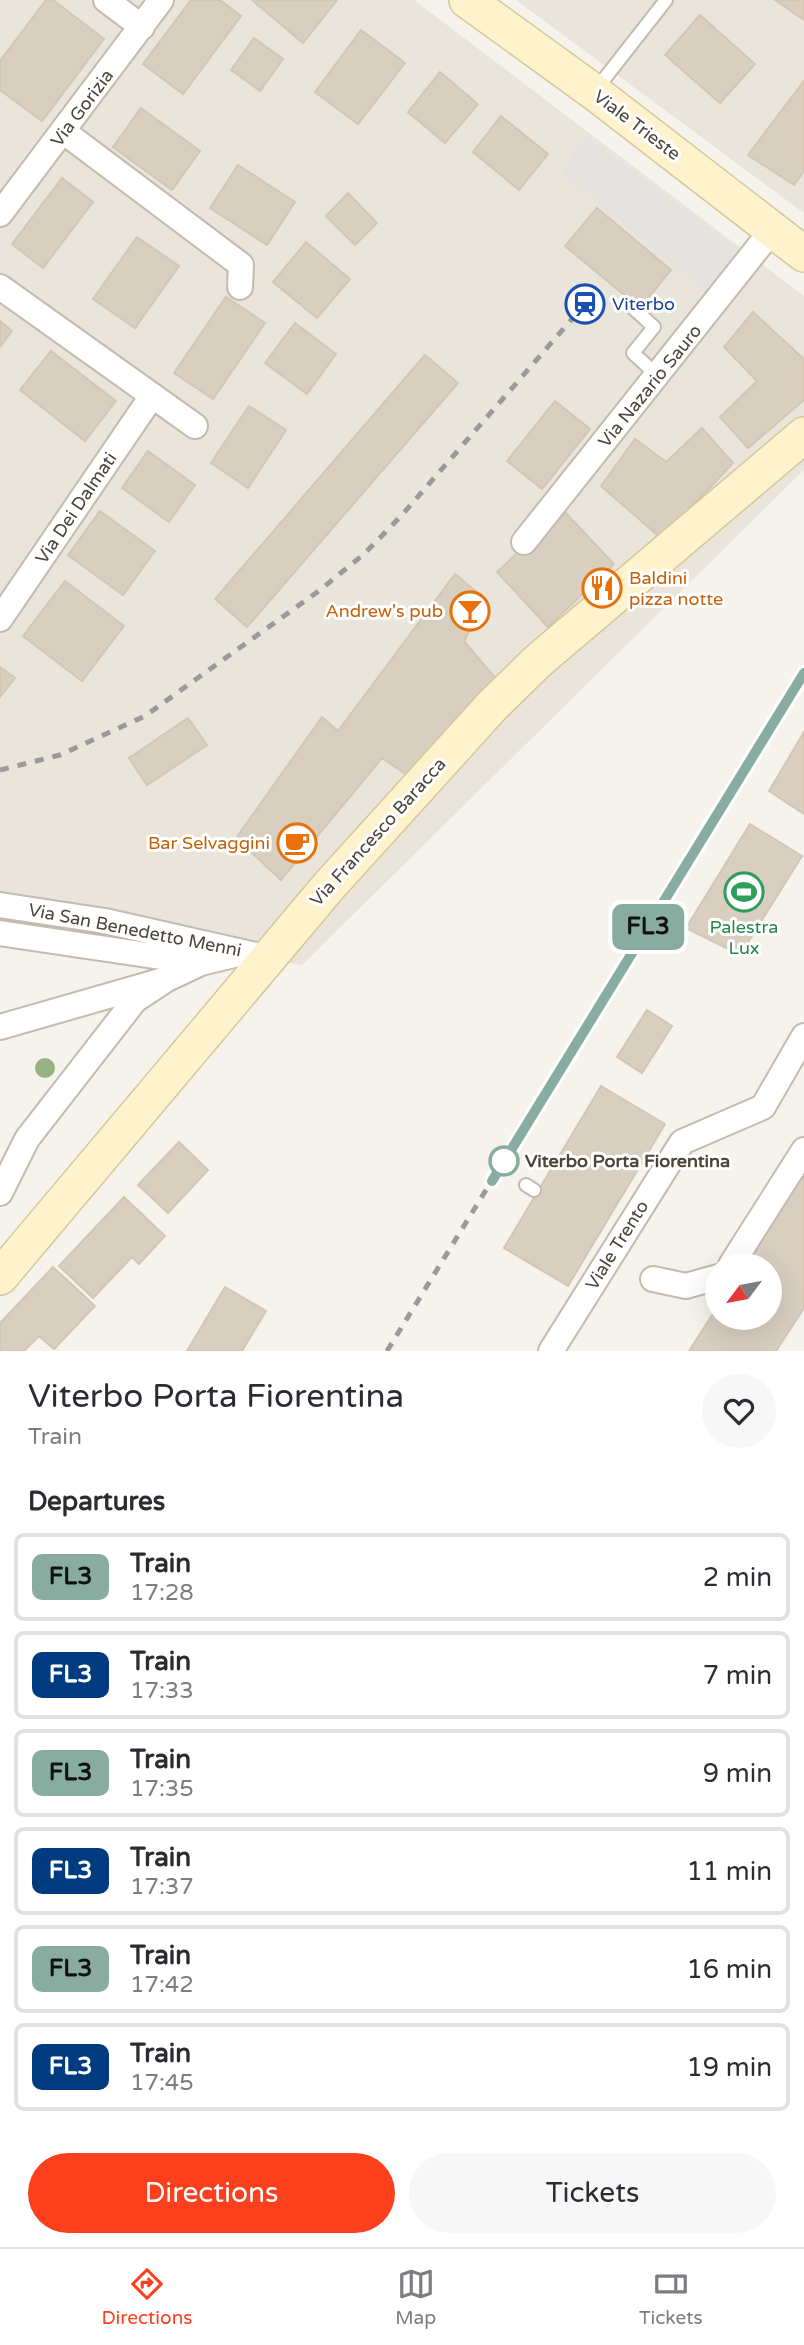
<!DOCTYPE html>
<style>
body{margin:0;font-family:"Varela Round",sans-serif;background:#f7f7f7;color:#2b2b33;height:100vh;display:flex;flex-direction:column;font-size:26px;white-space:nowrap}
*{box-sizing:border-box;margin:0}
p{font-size:23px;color:#7c7c81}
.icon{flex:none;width:38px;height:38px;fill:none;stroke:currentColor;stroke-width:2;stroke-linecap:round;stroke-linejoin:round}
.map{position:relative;height:1351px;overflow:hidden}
.drawer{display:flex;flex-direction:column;background:#fff;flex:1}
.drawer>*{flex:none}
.badge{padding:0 14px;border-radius:10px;font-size:24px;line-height:46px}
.needle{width:46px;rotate:238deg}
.tools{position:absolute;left:705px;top:1253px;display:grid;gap:14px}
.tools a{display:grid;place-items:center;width:77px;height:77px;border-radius:50%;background:#fff;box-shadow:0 7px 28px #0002;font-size:35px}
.map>.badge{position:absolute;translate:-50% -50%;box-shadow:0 0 0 4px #fff}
h2{padding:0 28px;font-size:26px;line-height:63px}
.round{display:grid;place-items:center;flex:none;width:74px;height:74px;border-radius:37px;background:#f7f7f7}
.overview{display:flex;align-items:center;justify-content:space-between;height:119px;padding:0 28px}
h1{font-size:33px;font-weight:600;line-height:52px}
.button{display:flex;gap:14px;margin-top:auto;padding:14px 28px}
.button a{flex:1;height:80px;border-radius:42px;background:#fc3f1d;color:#fff;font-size:28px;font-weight:600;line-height:80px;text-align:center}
.button a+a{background:#f7f7f7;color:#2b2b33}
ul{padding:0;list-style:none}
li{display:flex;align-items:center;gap:21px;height:88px;margin:0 14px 10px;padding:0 14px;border:4px solid #e1e1e2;border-radius:10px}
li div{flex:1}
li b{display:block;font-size:26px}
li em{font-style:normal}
li .badge{min-width:77px;font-weight:700;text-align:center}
.tabs{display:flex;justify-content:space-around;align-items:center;height:98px;border-top:2px solid #e1e1e2;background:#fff;font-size:19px;color:#7c7c81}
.tabs a{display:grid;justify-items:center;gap:4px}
.tabs .on{color:#fc3f1d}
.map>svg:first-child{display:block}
.residential{fill:#eae5da}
.parking{fill:#e5e3e0}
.building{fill:#d8cfc1;stroke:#d3c7b4;stroke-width:2}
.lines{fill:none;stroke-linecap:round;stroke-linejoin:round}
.lane-casing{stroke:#c2bbae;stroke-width:16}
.street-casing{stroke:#c2bbae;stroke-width:28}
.secondary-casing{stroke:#d6c79b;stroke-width:38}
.lane{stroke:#fff;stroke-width:12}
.street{stroke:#fff;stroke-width:24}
.secondary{stroke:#fff3cd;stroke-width:35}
.rail{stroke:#9a9a9a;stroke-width:5;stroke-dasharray:9 9;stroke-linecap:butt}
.tree{fill:#97b381}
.line-casing{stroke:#fff;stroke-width:16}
.line{stroke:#88aca0;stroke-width:10}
.stop-dot{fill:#fff;stroke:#88aca0;stroke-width:3.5}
.labels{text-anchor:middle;stroke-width:6;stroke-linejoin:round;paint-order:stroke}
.street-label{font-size:18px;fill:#4b4439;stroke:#fff}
.transit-label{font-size:18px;fill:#164399;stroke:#fff;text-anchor:start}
.food-label{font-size:18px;fill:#c56008;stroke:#fff;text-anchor:end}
.leisure-label{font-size:18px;fill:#27864d;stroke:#fff}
.stop-label{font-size:18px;font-weight:bold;fill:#4b4439;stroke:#fff;text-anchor:start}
</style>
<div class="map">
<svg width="804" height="1351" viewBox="0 0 804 1351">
<rect width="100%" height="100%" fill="#f6f3ec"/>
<path class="residential" d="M 0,0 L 414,0 L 804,296 L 804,470 L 302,965 L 0,924 Z
M 516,0 L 804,0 L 804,213 Z"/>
<path class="parking" d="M 585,136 L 744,254 L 712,297 L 561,172 Z"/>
<path class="building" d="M 46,0 L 53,0 L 104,39 L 42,121 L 0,90 L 0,61 Z
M 191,0 L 220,0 L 241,16 L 183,94 L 143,64 Z
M 252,0 L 337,0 L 303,43 Z
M 775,0 L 804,0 L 804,20 Z
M 700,15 L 755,64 L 720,103 L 665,55 Z
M 361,30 L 405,63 L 358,124 L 315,92 Z
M 254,38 L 283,59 L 260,91 L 231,70 Z
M 440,72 L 478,104 L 445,143 L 408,112 Z
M 804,81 L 804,171 L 794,185 L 748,155 Z
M 141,108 L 200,151 L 172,190 L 113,147 Z
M 501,116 L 548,154 L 519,190 L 473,152 Z
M 238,165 L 295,202 L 267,245 L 210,208 Z
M 62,178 L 93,202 L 43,268 L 12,244 Z
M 348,193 L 377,223 L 355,245 L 326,216 Z
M 597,208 L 671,270 L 640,308 L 565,246 Z
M 137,237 L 179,266 L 135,328 L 93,299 Z
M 306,242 L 350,279 L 317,318 L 273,282 Z
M 226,297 L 265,323 L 213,399 L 174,373 Z
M 753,312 L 804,359 L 804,400 L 748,448 L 720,417 L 757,381 L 724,347 Z
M 0,321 L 12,331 L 0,347 Z
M 295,323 L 336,354 L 307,394 L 265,363 Z
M 51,351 L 116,401 L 85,441 L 20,390 Z
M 425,355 L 458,383 L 247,627 L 215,599 Z
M 555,401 L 590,429 L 542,489 L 507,461 Z
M 249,406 L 286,430 L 248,488 L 211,463 Z
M 702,428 L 733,463 L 662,539 L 601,486 L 635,439 L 666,462 Z
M 148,451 L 195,485 L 169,522 L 122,488 Z
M 563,510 L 614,564 L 548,627 L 497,572 Z
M 100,511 L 155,551 L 123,595 L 68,555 Z
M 455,574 L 486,600 L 464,641 L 496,679 L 407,775 L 382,758 L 281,880 L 236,838 L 322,717 L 338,731 Z
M 65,581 L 124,626 L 82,681 L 23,636 Z
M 0,667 L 15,678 L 0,697 Z
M 188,718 L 207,745 L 147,785 L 129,758 Z
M 804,732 L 804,814 L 769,791 Z
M 750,824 L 802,856 L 740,955 L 686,928 Z
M 647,1010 L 672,1026 L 642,1073 L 617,1057 Z
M 601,1086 L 665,1124 L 568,1286 L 504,1248 Z
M 179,1142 L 208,1170 L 168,1213 L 138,1185 Z
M 804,1170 L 804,1308 L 776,1351 L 689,1351 L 718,1306 L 718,1318 L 770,1318 L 770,1265 L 743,1265 Z
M 124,1197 L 165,1236 L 139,1264 L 132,1257 L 93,1298 L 59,1266 Z
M 53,1267 L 95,1306 L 54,1349 L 39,1336 L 24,1351 L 0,1351 L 0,1323 Z
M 225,1287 L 266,1311 L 242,1351 L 187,1351 Z"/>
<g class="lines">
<g class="lane-casing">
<path id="lane" d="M 594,92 L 666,0
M 632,307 L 654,327 L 633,353 L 658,376
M 526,1185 L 534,1190"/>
</g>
<g class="street-casing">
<path id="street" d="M 106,0 L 142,27
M 64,132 L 241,265 L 240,287
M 0,214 L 161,0
M 0,287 L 195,426
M 524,542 L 773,229
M 0,619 L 152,396
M 0,905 L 105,921 L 269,958
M 0,933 L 201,963
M 0,1027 L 167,979 L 201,963 L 242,953
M 0,1193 L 27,1139 L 135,1000 L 167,979
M 731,1265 L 804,1150
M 653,1279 L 686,1286 L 718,1277
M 551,1351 L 682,1142 L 763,1107 L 804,1036"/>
</g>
<g class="secondary-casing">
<path id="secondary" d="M 467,0 L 594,92 L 804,254
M 0,1277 L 329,886 L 492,706 L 538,661 L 804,435"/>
</g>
<use href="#lane" class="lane"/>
<use href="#street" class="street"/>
<use href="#secondary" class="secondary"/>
<path class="rail" d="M 0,770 L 60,755 L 145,716 L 320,590 L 364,554 L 402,515 L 585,304
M 387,1351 L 804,673"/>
</g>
<circle class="tree" cx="45" cy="1068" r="10"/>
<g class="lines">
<g class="line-casing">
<path id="line" d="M 492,1181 L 804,673"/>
</g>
<use href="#line" class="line"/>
</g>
<defs>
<g id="station-ring" transform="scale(2.0125)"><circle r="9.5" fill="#fff" stroke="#1a4fb4" stroke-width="1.5"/><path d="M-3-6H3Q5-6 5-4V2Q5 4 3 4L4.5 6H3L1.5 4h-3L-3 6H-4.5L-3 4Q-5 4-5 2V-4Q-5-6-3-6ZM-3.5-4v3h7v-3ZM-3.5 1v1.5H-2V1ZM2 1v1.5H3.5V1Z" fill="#1a4fb4"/></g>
<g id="restaurant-ring" transform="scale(2.0125)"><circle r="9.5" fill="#fff" stroke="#e8710a" stroke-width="1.5"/><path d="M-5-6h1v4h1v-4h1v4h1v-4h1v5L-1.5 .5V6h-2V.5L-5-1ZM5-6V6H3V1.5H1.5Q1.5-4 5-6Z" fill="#e8710a"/></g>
<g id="bar-ring" transform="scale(2.0125)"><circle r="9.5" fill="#fff" stroke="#e8710a" stroke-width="1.5"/><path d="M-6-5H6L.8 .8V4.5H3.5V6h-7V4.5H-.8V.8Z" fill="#e8710a"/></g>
<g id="cafe-ring" transform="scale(2.0125)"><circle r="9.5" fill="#fff" stroke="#e8710a" stroke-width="1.5"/><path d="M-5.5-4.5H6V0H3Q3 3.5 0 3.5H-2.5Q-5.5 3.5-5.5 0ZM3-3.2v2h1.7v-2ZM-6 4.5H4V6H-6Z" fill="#e8710a"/></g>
<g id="stadium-ring" transform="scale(2.0125)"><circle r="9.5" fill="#fff" stroke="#2e9e5b" stroke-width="1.5"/><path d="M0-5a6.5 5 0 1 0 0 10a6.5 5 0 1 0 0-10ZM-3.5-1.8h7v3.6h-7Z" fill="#2e9e5b"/></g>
</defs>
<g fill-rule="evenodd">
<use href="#station-ring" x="585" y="304"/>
<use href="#restaurant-ring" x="602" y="588"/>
<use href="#bar-ring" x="470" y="611"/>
<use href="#cafe-ring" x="297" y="843"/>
<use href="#stadium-ring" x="744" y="892"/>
</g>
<circle class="stop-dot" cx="504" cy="1161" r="14"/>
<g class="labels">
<g class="street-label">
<text transform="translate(82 108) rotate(-53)" y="6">Via Gorizia</text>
<text transform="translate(637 125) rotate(37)" y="6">Viale Trieste</text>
<text transform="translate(650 386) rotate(-51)" y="6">Via Nazario Sauro</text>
<text transform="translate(76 508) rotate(-56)" y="6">Via Dei Dalmati</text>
<text transform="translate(378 832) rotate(-48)" y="6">Via Francesco Baracca</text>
<text transform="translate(135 930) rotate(11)" y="6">Via San Benedetto Menni</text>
<text transform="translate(617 1245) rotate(-58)" y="6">Viale Trento</text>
</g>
<g class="transit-label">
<text x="612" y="310">Viterbo</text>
</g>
<g class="food-label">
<text x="629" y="584" text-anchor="start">Baldini<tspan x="629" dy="21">pizza notte</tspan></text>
<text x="443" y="617">Andrew's pub</text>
<text x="270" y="849">Bar Selvaggini</text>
</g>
<g class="leisure-label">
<text x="744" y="933">Palestra<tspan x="744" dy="21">Lux</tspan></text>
</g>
<g class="stop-label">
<text x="525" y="1167">Viterbo Porta Fiorentina</text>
</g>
</g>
</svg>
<div class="tools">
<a><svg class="needle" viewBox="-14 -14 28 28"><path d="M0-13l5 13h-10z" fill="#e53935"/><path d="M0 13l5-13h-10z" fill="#7c7c81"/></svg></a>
</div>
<b class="badge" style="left:648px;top:927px;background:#88aca0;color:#111">FL3</b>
</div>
<section class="drawer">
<div class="overview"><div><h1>Viterbo Porta Fiorentina</h1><p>Train</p></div><a class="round"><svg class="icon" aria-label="heart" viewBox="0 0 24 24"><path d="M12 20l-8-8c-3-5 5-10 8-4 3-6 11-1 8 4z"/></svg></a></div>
<h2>Departures</h2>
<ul>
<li><span class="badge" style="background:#88aca0;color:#111">FL3</span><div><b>Train</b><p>17:28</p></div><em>2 min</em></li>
<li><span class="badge" style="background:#003b80;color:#fff">FL3</span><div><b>Train</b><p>17:33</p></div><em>7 min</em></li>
<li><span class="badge" style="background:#88aca0;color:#111">FL3</span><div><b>Train</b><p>17:35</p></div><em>9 min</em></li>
<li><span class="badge" style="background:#003b80;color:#fff">FL3</span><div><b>Train</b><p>17:37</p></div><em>11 min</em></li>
<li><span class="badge" style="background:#88aca0;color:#111">FL3</span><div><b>Train</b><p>17:42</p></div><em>16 min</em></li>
<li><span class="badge" style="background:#003b80;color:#fff">FL3</span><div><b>Train</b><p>17:45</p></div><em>19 min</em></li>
</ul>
<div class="button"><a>Directions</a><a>Tickets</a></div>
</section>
<nav class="tabs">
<a class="on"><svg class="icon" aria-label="directions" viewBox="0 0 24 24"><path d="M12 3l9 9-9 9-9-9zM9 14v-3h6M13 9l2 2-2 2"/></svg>Directions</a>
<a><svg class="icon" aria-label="map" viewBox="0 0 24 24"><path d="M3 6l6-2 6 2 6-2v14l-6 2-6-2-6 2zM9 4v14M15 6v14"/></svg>Map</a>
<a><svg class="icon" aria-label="tickets" viewBox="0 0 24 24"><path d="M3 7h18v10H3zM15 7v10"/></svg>Tickets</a>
</nav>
